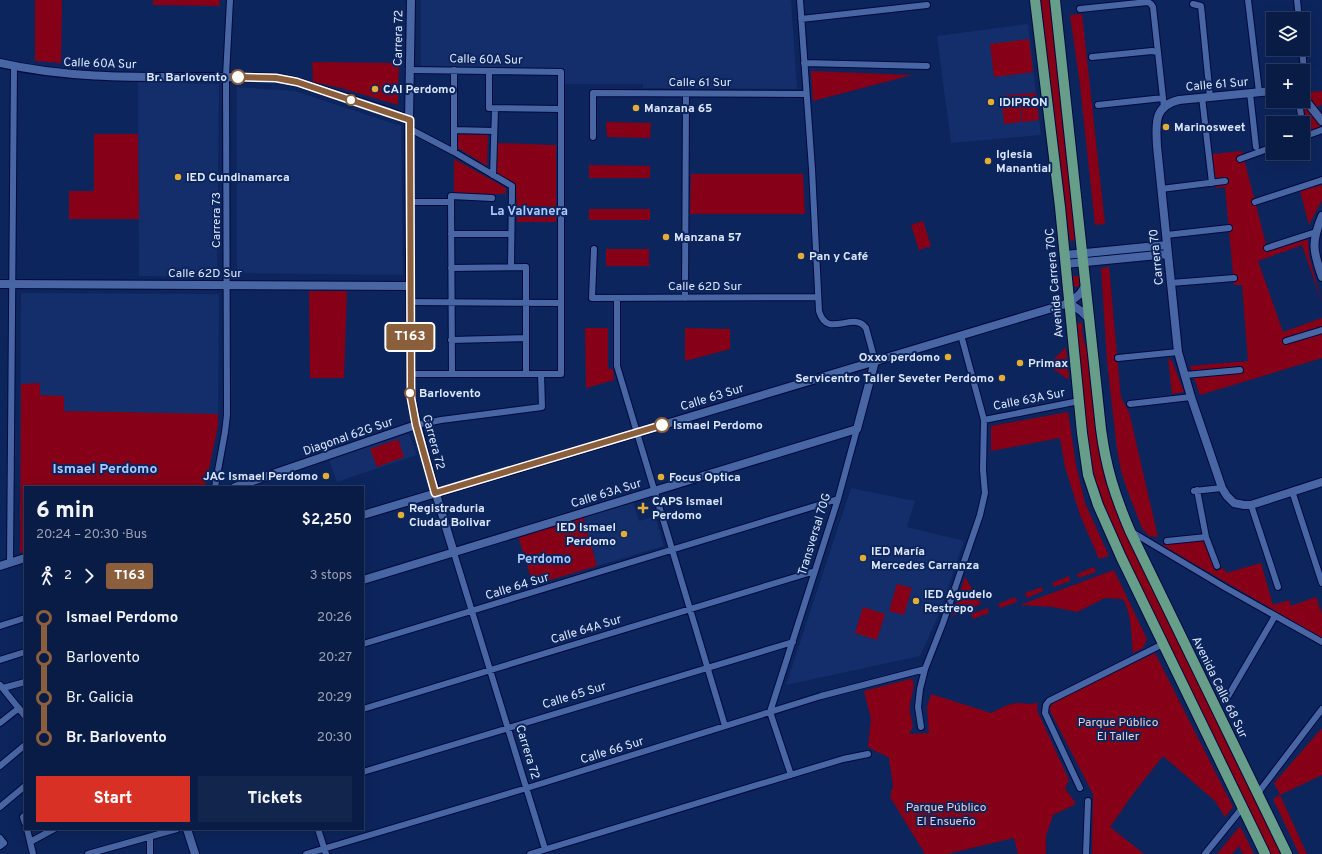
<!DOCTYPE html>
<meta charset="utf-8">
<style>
body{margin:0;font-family:Overpass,sans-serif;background:#12254c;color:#f1f3f6;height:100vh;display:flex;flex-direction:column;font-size:15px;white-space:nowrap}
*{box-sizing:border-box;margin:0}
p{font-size:13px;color:#99a1b3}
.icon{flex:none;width:22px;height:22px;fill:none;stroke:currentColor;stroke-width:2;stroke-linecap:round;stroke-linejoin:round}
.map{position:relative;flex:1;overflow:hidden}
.details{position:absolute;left:24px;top:486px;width:340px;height:344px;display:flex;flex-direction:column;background:#091c45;border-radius:0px;box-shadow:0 4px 16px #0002,0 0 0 1px #293a5e}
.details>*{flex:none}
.badge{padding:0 8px;border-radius:3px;font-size:14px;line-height:26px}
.fabs{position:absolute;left:1266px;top:12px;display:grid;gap:8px}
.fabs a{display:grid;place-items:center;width:44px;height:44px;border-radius:0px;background:#091c45;box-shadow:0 4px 16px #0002,0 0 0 1px #293a5e;font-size:20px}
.map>.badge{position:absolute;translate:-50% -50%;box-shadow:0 0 0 2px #fff}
.legs{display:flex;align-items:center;gap:6px;height:44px;padding:0 12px;font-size:13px}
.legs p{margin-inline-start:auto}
.headline{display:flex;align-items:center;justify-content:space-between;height:68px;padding:0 12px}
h1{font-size:22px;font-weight:800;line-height:30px}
.action{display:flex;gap:8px;margin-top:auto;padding:8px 12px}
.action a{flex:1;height:46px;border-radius:0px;background:#d93025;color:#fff;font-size:16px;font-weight:800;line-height:46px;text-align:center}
.action a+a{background:#12254c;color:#f1f3f6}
ul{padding:0 12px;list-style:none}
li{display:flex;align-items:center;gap:14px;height:40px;font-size:15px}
li i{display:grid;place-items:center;width:6px;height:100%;margin:0 5px;background:currentColor}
li i::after{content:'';width:10px;height:10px;margin:-5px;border:3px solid;border-radius:50%;background:#091c45}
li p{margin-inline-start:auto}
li:first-child i{background:linear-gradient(#0000 50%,currentColor 0)}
li:last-child i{background:linear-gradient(currentColor 50%,#0000 0)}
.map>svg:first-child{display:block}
.built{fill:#132e6b}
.green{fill:#860017}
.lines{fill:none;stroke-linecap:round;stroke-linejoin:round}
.minor-casing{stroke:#00093f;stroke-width:8}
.tertiary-casing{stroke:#00093f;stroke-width:10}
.primary-casing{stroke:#00093f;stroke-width:12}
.minor{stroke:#4866a3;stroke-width:6}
.tertiary{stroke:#4866a3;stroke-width:8}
.primary{stroke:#679e89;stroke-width:10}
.line-1-casing{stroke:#fff;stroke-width:9}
.line-1{stroke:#8b5e3c;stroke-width:6}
.stop-1-dot{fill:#fff;stroke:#8b5e3c;stroke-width:2}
.poi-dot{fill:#e4ae35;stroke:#0c255c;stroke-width:1.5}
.labels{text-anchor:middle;stroke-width:4;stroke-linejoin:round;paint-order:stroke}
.street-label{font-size:12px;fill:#dce7fc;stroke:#0c255c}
.stop-label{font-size:12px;font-weight:bold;fill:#dce7fc;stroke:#0c255c;text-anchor:start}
.poi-label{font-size:12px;font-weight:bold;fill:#dce7fc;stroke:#0c255c;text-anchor:start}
.park-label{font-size:12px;fill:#eccbc8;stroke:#0c255c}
.neighbourhood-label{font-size:13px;font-weight:bold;fill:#acc9ff;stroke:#0c255c}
.quarter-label{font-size:14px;font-weight:bold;fill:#acc9ff;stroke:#0c255c}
</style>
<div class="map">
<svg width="1322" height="854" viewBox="0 0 1322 854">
<rect width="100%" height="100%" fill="#0c255c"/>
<path class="built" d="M 421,0 L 791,0 L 797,89 L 643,88 L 643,84 L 565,84 L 564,69 L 421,67 Z
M 1028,24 L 1041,135 L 951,143 L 937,36 Z
M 138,82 L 219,84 L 217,277 L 139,276 Z
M 237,87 L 295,91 L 401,126 L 403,275 L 237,273 Z
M 21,293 L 219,294 L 218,426 L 205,487 L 25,487 L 20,524 Z
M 409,433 L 417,455 L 337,482 L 329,460 Z
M 851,488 L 915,501 L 907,527 L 964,541 L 939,614 L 920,656 L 786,685 Z
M 633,502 L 639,521 L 655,516 L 664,546 L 597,566 L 583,516 Z"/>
<path class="green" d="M 35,0 L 62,0 L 61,63 L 35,61 Z
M 153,0 L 220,0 L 219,6 L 153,5 Z
M 1041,0 L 1051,0 L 1077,240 L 1070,241 L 1058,152 Z
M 1082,14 L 1105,224 L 1095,225 L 1080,85 L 1070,15 Z
M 1029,39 L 1033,72 L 994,77 L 990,44 Z
M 312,62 L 399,63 L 398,105 L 341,88 L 313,82 Z
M 811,71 L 912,75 L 813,101 Z
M 1322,91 L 1322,104 L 1316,108 L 1310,100 L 1309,92 Z
M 1036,93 L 1039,120 L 1022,122 L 1019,94 Z
M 1018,94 L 1021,122 L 1004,124 L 1001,96 Z
M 1304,105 L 1321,126 L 1306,132 Z
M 606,122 L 651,123 L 650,138 L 607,137 Z
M 94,134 L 138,134 L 139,219 L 69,219 L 69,191 L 94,191 Z
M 457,134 L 488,135 L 487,166 L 458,148 Z
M 497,143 L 556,145 L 556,222 L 517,222 L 516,184 L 496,174 Z
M 1242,151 L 1268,252 L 1308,239 L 1309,256 L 1322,303 L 1302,245 L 1258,261 L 1283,332 L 1322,318 L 1322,358 L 1200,395 L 1190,366 L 1248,361 L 1242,285 L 1234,285 L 1225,187 L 1216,188 L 1212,154 Z
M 454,159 L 506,188 L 505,194 L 454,194 Z
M 589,165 L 650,166 L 650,178 L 589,178 Z
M 691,174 L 803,174 L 805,214 L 690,214 Z
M 1322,185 L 1322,200 L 1309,225 L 1300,191 Z
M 589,209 L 650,209 L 650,220 L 589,220 Z
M 923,221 L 931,246 L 919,250 L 911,225 Z
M 606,249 L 649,249 L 649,266 L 606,266 Z
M 1109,267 L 1121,398 L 1129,412 L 1158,537 L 1149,536 L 1142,528 L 1128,492 L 1121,471 L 1117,449 L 1107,361 L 1101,268 Z
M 1073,276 L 1081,276 L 1082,286 L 1074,287 Z
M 309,291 L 347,291 L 344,378 L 310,378 Z
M 1076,323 L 1082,323 L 1083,338 L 1088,352 L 1100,454 L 1105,480 L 1113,503 L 1137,556 L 1282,854 L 1270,854 L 1127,560 L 1097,491 L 1092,471 L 1087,442 Z
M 585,328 L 608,328 L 608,369 L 613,369 L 614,380 L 586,388 Z
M 685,328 L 730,329 L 730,349 L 685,361 Z
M 1066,347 L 1069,380 L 1053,369 L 1052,361 Z
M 1168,358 L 1172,361 L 1184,392 L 1172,394 Z
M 40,383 L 40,395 L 64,396 L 64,411 L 218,414 L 218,426 L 205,487 L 25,487 L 25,551 L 20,553 L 21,384 Z
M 1068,412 L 1076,465 L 1085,503 L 1109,556 L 1099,559 L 1080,515 L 1065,467 L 1060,438 L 991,451 L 991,426 Z
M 398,439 L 404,457 L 377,467 L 370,449 Z
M 583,516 L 597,566 L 533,585 L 518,536 Z
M 1206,540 L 1216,571 L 1224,568 L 1226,573 L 1261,563 L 1273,605 L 1289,600 L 1291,606 L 1316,597 L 1322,614 L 1322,638 L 1162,545 Z
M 1094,567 L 1096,572 L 1079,578 L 1077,574 Z
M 1114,570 L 1147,639 L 1143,648 L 1133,653 C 1131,635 1132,615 1123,599 L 1105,598 L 1077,612 L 1053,607 L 1020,605 Z
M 1069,576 L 1070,581 L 1054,587 L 1052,583 Z
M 965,577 L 981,604 L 952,616 Z
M 897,584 L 912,588 L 904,615 L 889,611 Z
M 1042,587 L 1043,591 L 1027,598 L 1025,593 Z
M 1015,597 L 1017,602 L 1000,608 L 998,604 Z
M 863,607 L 885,614 L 877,640 L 855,633 Z
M 988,608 L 989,613 L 973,619 L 971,614 Z
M 1155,653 L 1233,807 L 1225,817 L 1215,801 L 1163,756 L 1133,794 L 1110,827 L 1144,854 L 1092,854 L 1093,794 L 1050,711 L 1050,706 L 1053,702 Z
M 910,679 L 913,680 C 915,688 911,696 910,705 C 909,713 912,719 913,727 L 909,734 L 929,733 L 927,707 L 931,694 L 991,713 C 998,710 1005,705 1012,704 C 1023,701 1027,707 1038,702 L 1037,710 L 1069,780 L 1065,788 L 1076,804 L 1053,815 L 1046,836 L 1046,854 L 1018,854 L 1014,838 L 947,854 L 925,854 L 890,797 L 893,786 L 889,758 C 882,753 874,752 868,746 L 871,719 L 864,691 Z
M 1322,728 L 1322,775 L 1280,795 L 1307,854 L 1299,854 L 1273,799 L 1280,795 L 1274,783 Z
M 1240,826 L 1254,854 L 1243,854 L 1239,846 L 1232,854 L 1217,854 Z"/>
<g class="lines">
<g class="minor-casing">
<path id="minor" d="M 800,0 L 812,169 L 819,311 C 827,340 854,310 866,328 L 875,361
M 1248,0 L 1259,92
M 1297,0 L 1299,19
M 1193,4 L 1201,6 L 1210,97
M 1080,9 L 1148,2 L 1151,4 L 1153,7 L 1164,107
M 801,19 L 927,5
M 1302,49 L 1307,102
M 1092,57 L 1152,51 L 1157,52
M 804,63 L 927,66
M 489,71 L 489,108 L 561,109
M 1250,93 L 1256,147
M 1202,97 L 1212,183
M 1299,101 L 1302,123
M 1098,105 L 1163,98
M 410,129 L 454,152 L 512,186 L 511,267
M 454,130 L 494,131
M 593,137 L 593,93 L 806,94
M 1303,137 L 1322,130
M 454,152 L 454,70
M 1240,159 L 1273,147
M 493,175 L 495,109
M 1161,189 L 1225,181
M 410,202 L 451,202
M 1255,202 L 1322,180
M 451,234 L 511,234
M 1166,235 L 1229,228
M 1267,248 L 1316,232
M 594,249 L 592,298 L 818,297
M 451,268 L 526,267 L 526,374
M 1171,283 L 1234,278
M 617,298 L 617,366 L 725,726
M 685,298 L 686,94
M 410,302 L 561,303
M 451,340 L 526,338
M 1286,341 L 1322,330
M 1118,358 L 1178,352
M 410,374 L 561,374 L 561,72 L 410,70
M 452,374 L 451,196 L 492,198
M 1185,375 L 1240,370
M 1130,404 L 1191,397
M 984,420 L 1079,401
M 416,425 L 441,420 L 542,407 L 541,374
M 215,487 L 225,432 L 227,415 L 226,76 L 230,0
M 1197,490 L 1206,537 L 1217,566
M 1194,491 L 1222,488
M 1292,491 L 1322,583
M 1251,505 L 1278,587
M 1132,532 L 1226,588 L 1322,642
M 1167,541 L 1206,537
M 454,553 L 545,849
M 10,563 L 14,66
M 0,626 L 25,618
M 363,644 L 838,499
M 0,660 L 25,652
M 0,685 L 25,716
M 3,688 L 25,682
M 1227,698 L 1275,616
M 363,709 L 815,571
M 0,723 L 19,708
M 921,727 L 918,707 L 920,689 L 925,669 L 943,623 L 980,515 L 985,493 L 983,470 L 984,420 L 961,335
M 0,766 L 25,745
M 363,772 L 793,642
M 791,775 L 770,712 L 838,499 L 857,429
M 1080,788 L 1045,713 L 1046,705 L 1049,701 L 1163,644
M 1258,793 L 1322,709
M 0,807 L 25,786
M 25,815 L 23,817 L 25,823
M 27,829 L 33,854
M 318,829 L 326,854
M 0,838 L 4,843 L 0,846
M 30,842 L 54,829
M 88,854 L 177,829
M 150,854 L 150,837
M 306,854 L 527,788 L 821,696 L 925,669
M 530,854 L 843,759 L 868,754
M 1086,854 L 1088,801
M 1205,854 L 1243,807"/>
</g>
<g class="tertiary-casing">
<path id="tertiary" d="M 411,0 L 409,120 L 411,398 C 422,450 438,501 454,553
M 0,63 C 91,84 184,74 277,78 L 297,82 L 387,111 L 409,120
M 1273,91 L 1179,100 C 1153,106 1156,125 1157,146 L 1178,352 L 1191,397 L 1222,488 L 1227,496 L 1234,503 L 1244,505 L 1251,505 L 1322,482
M 1303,97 L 1322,121
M 1322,216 C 1311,242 1313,251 1322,277
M 1065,255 L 1167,245
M 1065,264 L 1168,254
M 0,284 L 410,286
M 1069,303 L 1081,311 L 1090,320
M 235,487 L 416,425
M 363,515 L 1069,303 L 1080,294 L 1086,285
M 0,566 L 25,558
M 363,580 L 857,429 L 875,361
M 187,829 L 195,854"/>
</g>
<g class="primary-casing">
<path id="primary" d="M 1035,0 L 1060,207 L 1082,433 L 1088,475 L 1098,505 L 1121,557 L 1265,854
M 1055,0 L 1101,429 C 1106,468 1115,496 1130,531 L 1287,854"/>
</g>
<use href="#minor" class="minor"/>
<use href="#tertiary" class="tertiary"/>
<use href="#primary" class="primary"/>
</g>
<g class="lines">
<g class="line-1-casing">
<path id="line-1" d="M 238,77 L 276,78 L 297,82 L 386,112 L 410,120 L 411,398 L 416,425 L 435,493 L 662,425"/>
</g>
<use href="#line-1" class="line-1"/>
</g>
<g class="stop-1-dot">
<circle cx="238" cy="77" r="7"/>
<circle cx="351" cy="100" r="5"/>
<circle cx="410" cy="393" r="5"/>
<circle cx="662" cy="425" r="7"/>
</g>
<g class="poi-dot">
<circle cx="375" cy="89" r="4"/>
<circle cx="991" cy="102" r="4"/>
<circle cx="636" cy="108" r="4"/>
<circle cx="1166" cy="127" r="4"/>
<circle cx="988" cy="161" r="4"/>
<circle cx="178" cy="177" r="4"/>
<circle cx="666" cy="237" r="4"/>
<circle cx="801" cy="256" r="4"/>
<circle cx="948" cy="357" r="4"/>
<circle cx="1020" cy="363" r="4"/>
<circle cx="1002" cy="378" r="4"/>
<circle cx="326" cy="476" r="4"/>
<circle cx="661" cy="477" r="4"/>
<path d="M641 502h4v4h4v4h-4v4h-4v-4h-4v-4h4z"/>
<circle cx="401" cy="515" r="4"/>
<circle cx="624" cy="534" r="4"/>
<circle cx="863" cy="558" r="4"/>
<circle cx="916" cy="601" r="4"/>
</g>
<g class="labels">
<g class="street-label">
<text transform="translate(398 38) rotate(-89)" y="4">Carrera 72</text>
<text transform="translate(486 59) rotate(1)" y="4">Calle 60A Sur</text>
<text transform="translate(100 63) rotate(2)" y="4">Calle 60A Sur</text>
<text x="700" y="86">Calle 61 Sur</text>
<text transform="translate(1217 84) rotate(-5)" y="4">Calle 61 Sur</text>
<text transform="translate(216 220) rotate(-90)" y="4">Carrera 73</text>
<text transform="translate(1156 257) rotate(-96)" y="4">Carrera 70</text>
<text x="205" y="277">Calle 62D Sur</text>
<text transform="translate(1054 283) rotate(-95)" y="4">Avenida Carrera 70C</text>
<text x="705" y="290">Calle 62D Sur</text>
<text transform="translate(712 397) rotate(-17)" y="4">Calle 63 Sur</text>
<text transform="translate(1029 399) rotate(-11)" y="4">Calle 63A Sur</text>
<text transform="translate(348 436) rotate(-19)" y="4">Diagonal 62G Sur</text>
<text transform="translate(434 442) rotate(75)" y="4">Carrera 72</text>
<text transform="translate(606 493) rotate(-17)" y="4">Calle 63A Sur</text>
<text transform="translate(814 534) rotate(-73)" y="4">Transversal 70G</text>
<text transform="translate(517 586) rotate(-17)" y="4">Calle 64 Sur</text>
<text transform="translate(586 629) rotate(-17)" y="4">Calle 64A Sur</text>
<text transform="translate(1220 687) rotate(64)" y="4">Avenida Calle 68 Sur</text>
<text transform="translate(574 695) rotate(-17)" y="4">Calle 65 Sur</text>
<text transform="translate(612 750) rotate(-17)" y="4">Calle 66 Sur</text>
<text transform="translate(528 752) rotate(73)" y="4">Carrera 72</text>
</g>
<g class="stop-label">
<text x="227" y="81" text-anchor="end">Br. Barlovento</text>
<text x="419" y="397">Barlovento</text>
<text x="673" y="429">Ismael Perdomo</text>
</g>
<g class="poi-label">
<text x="383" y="93">CAI Perdomo</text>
<text x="999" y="106">IDIPRON</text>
<text x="644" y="112">Manzana 65</text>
<text x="1174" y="131">Marinosweet</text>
<text x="996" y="158">Iglesia<tspan x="996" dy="14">Manantial</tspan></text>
<text x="186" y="181">IED Cundinamarca</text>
<text x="674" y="241">Manzana 57</text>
<text x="809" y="260">Pan y Café</text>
<text x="940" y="361" text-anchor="end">Oxxo perdomo</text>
<text x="1028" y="367">Primax</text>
<text x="994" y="382" text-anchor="end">Servicentro Taller Seveter Perdomo</text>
<text x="318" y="480" text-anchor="end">JAC Ismael Perdomo</text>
<text x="669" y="481">Focus Optica</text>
<text x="652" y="505">CAPS Ismael<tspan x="652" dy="14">Perdomo</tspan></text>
<text x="409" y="512">Registraduria<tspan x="409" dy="14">Ciudad Bolivar</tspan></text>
<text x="616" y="531" text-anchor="end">IED Ismael<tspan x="616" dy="14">Perdomo</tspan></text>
<text x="871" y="555">IED María<tspan x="871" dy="14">Mercedes Carranza</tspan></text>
<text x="924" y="598">IED Agudelo<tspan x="924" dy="14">Restrepo</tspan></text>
</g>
<g class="park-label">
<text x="1118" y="726">Parque Público<tspan x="1118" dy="14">El Taller</tspan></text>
<text x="946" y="811">Parque Público<tspan x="946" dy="14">El Ensueño</tspan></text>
</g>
<g class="neighbourhood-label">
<text x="529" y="215">La Valvanera</text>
<text x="544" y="563">Perdomo</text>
</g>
<g class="quarter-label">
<text x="105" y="473">Ismael Perdomo</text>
</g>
</g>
</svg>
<div class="fabs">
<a><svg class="icon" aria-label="layers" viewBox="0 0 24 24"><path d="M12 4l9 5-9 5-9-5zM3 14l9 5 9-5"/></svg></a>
<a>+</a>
<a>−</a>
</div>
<b class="badge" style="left:410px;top:337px;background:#8b5e3c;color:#fff">T163</b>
<section class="details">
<div class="headline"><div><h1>6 min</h1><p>20:24 – 20:30 · Bus</p></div><b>$2,250</b></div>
<div class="legs"><svg class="icon" aria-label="walk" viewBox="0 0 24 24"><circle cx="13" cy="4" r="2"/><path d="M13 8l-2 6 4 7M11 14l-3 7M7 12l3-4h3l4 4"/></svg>2<svg class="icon" aria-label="forward" viewBox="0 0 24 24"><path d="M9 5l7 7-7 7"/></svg><b class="badge" style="background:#8b5e3c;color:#fff">T163</b><p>3 stops</p></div>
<ul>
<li><i style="color:#8b5e3c"></i><b>Ismael Perdomo</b><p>20:26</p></li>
<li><i style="color:#8b5e3c"></i><span>Barlovento</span><p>20:27</p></li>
<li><i style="color:#8b5e3c"></i><span>Br. Galicia</span><p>20:29</p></li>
<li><i style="color:#8b5e3c"></i><b>Br. Barlovento</b><p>20:30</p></li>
</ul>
<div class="action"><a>Start</a><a>Tickets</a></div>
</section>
</div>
